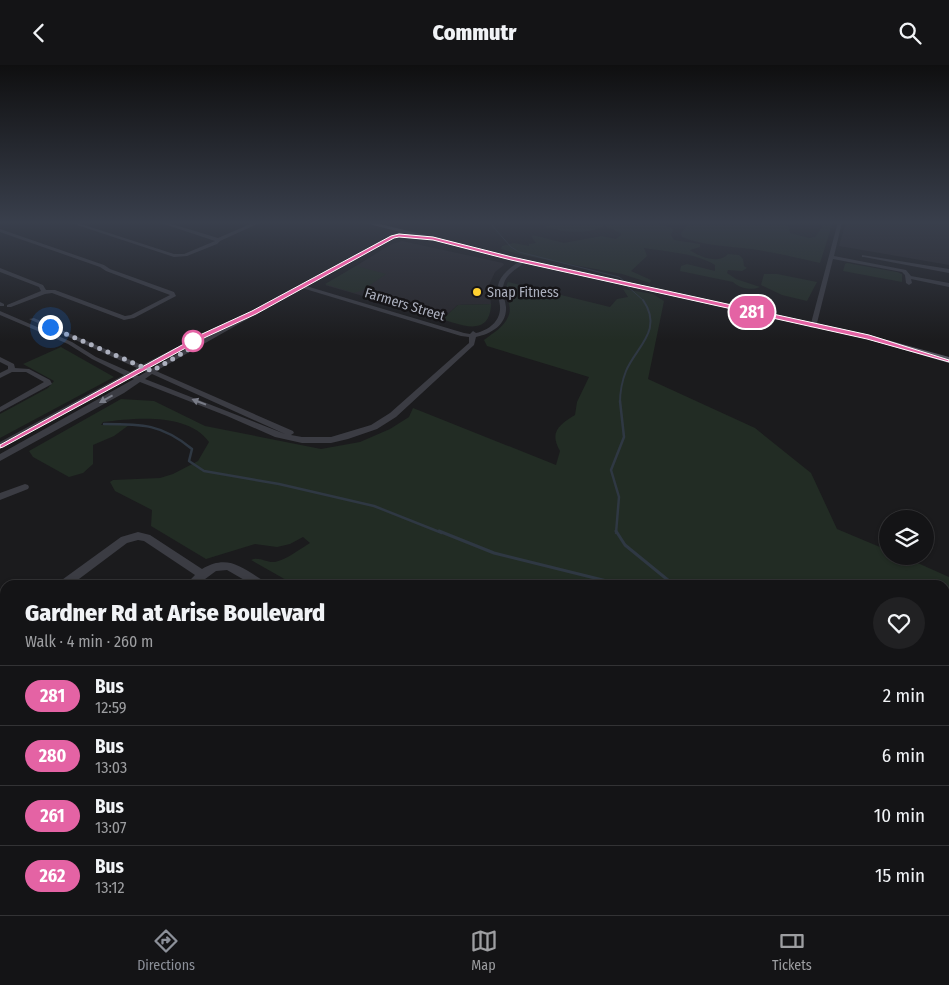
<!DOCTYPE html>
<meta charset="utf-8">
<style>
body{margin:0;font-family:"Fira Sans Condensed",sans-serif;background:#212123;color:#f1f3f6;height:100vh;display:flex;flex-direction:column;font-size:19px;white-space:nowrap}
*{box-sizing:border-box;margin:0}
p{font-size:16px;color:#9d9ea1}
.icon{flex:none;width:28px;height:28px;fill:none;stroke:currentColor;stroke-width:2;stroke-linecap:round;stroke-linejoin:round}
.map{position:relative;flex:1;overflow:hidden}
.sheet{position:absolute;left:0px;top:515px;width:950px;height:335px;display:flex;flex-direction:column;background:#141416;border-radius:15px 15px 0 0;box-shadow:0 1px 4px #0004,0 0 0 1px #333335}
.sheet>*{flex:none}
.badge{padding:0 10px;border-radius:16px;font-size:18px;line-height:32px}
.fabs{position:absolute;left:879px;top:445px;display:grid;gap:10px}
.fabs a{display:grid;place-items:center;width:55px;height:55px;border-radius:50%;background:#141416;box-shadow:0 1px 4px #0004,0 0 0 1px #333335;font-size:25px}
.you{position:absolute;width:25px;height:25px;margin:-12px;border:4px solid #fff;border-radius:50%;background:#1a73e8;box-shadow:0 0 0 8px #1a73e833}
.map>.badge{position:absolute;translate:-50% -50%;box-shadow:0 0 0 2px #fff}
.round{display:grid;place-items:center;flex:none;width:52px;height:52px;border-radius:26px;background:#212123}
.head{display:flex;align-items:center;justify-content:space-between;height:85px;padding:0 25px}
h1{font-size:24px;font-weight:800;line-height:38px}
ul{padding:0;list-style:none}
li{display:flex;align-items:center;gap:15px;height:60px;padding:0 25px;border-top:1px solid #333335}
li div{flex:1}
li b{display:block;font-size:19px}
li em{font-style:normal}
li .badge{min-width:55px;font-weight:700;text-align:center}
header{display:flex;justify-content:space-between;align-items:center;height:65px;padding:0 25px;background:#141416;font-size:22px;font-weight:800}
.tab-bar{display:flex;justify-content:space-around;align-items:center;height:70px;border-top:1px solid #333335;background:#141416;font-size:14px;color:#9d9ea1}
.tab-bar a{display:grid;justify-items:center;gap:2px}
.tab-bar .current{color:#8c9099}
.map>svg:first-child{display:block}
.built{fill:#27262a}
.green{fill:#222c24}
.lines{fill:none;stroke-linecap:round;stroke-linejoin:round}
.stream-far4{stroke:#2f3843;stroke-width:1}
.stream-far3{stroke:#2f3843;stroke-width:2}
.stream-far2{stroke:#2f3843;stroke-width:2.5}
.stream-far1{stroke:#2f3843;stroke-width:3}
.stream{stroke:#2f3843;stroke-width:4}
.minor{fill:#3b3c43;fill-rule:evenodd}
.major{fill:#575862;fill-rule:evenodd}
.oneway{fill:#797c87}
.line{fill:#e463a4;stroke:#fff}
.walk{stroke:#acb0be;stroke-width:5;stroke-dasharray:0 9}
.poi-dot{fill:#ffd131;stroke:#161518;stroke-width:2}
.stop-dot{fill:#fff;stroke:#e463a4;stroke-width:2.5}
.labels{text-anchor:middle;stroke-width:5;stroke-linejoin:round;paint-order:stroke}
.far-poi-label{font-size:14px;fill:#acb0be;stroke:#161518;text-anchor:start}
.far-street-label{font-size:14px;fill:#acb0be;stroke:#161518}
</style>
<header><svg class="icon" aria-label="back" viewBox="0 0 24 24"><path d="M15 5l-7 7 7 7"/></svg>Commutr<svg class="icon" aria-label="search" viewBox="0 0 24 24"><circle cx="10" cy="10" r="6"/><path d="M15 15l6 6"/></svg></header>
<div class="map">
<svg width="949" height="850" viewBox="0 0 949 850">
<rect width="100%" height="100%" fill="#1b1b1d"/>
<path class="built" d="M 846,157 L 949,157 L 949,200 L 839,181 Z
M 402,176 L 503,198 L 504,200 L 495,207 L 489,220 L 491,239 L 458,240 L 447,250 L 444,249 L 438,253 L 325,220 L 390,180 Z"/>
<path class="green" d="M 553,157 C 580,157 651,152 673,164 L 671,170 L 674,175 L 700,179 L 700,182 L 690,185 C 701,193 719,199 728,189 L 739,190 L 743,194 L 744,201 L 747,203 L 742,206 L 728,205 L 727,208 L 736,214 L 760,222 C 751,226 739,223 733,217 L 680,206 L 681,201 L 687,199 L 715,206 L 715,200 C 696,188 667,187 644,183 L 647,191 L 631,206 L 651,215 L 650,218 L 622,209 L 522,190 L 501,184 L 502,181 L 514,178 L 529,181 L 529,179 L 536,178 L 531,171 L 533,170 L 564,178 L 601,171 L 616,174 L 621,170 L 621,168 L 604,161 C 587,170 563,167 545,162 Z
M 690,157 L 802,157 L 788,160 L 790,168 L 809,173 L 815,172 L 822,162 L 820,157 L 833,157 L 820,198 C 798,193 774,187 751,184 C 728,181 704,181 682,172 L 681,168 Z
M 847,198 L 897,207 L 902,209 L 902,217 L 843,206 L 845,199 Z
M 356,201 L 386,209 L 363,225 L 354,228 L 325,219 Z
M 764,209 L 777,209 L 817,217 L 807,236 L 782,230 L 761,220 Z
M 508,217 L 610,242 L 617,234 L 628,232 L 623,224 L 653,229 L 664,236 L 648,314 L 755,363 L 811,408 L 837,464 L 887,485 L 888,491 L 902,491 L 949,512 L 949,850 L 916,850 L 908,845 L 945,845 L 945,520 L 295,520 L 251,495 C 259,491 266,498 275,497 C 286,495 300,484 310,478 L 303,472 L 290,479 L 277,482 L 255,479 L 206,494 L 151,461 L 152,445 L 115,426 L 110,417 L 113,415 L 160,413 L 173,409 L 198,396 L 209,377 C 188,347 134,353 103,357 L 101,360 L 129,360 L 114,371 L 93,380 L 93,399 L 83,408 L 69,412 L 33,392 L 29,386 L 121,334 L 154,336 L 205,361 L 321,384 L 360,377 L 390,364 L 409,352 L 413,343 L 556,400 L 560,386 C 549,367 559,360 575,350 L 577,337 L 589,312 L 487,281 L 484,275 C 493,268 504,262 508,252 C 514,241 502,228 508,217 Z
M 491,239 C 490,274 459,259 438,253 L 444,249 L 447,250 L 458,240 Z
M 61,282 L 114,312 L 0,373 L 0,349 L 48,323 L 54,316 L 23,299 Z
M 0,704 L 5,709 L 5,773 L 0,778 Z
M 42,845 L 136,845 L 141,850 L 37,850 Z
M 557,845 L 638,845 L 636,850 L 555,850 Z
M 661,845 L 889,845 L 891,850 L 660,850 Z"/>
<g class="lines">
<path class="stream-far4" d="M 489,157 L 511,182 L 519,187 L 619,212 L 624,216
M 626,220 L 644,236"/>
<path class="stream-far3" d="M 620,338 C 620,327 622,316 626,306 C 636,282 664,265 643,235"/>
<path class="stream-far2" d="M 104,359 C 142,359 162,359 192,384 L 189,396 L 204,406 L 279,419 L 374,441 L 442,468
M 616,468 L 619,432 L 611,405 L 624,372 L 620,336"/>
<path class="stream-far1" d="M 439,466 L 494,488 L 623,520
M 616,466 L 625,480 L 674,520"/>
<path class="stream" d="M 916,845 L 920,850"/>
<path class="minor" d="M 68,157 L 75,157 L 174,189 L 184,189 L 215,176 L 158,157 L 165,157 L 218,173 L 255,157 L 259,158 L 220,176 L 217,179 L 187,191 L 174,192 Z
M 838,157 L 842,157 L 834,191 L 906,205 L 911,211 L 949,218 L 949,222 L 911,214 L 912,218 L 909,220 L 906,218 L 905,210 L 902,207 L 833,194 L 816,262 L 811,263 L 810,262 Z
M 0,164 L 104,200 L 110,204 L 174,227 L 176,231 L 134,253 L 124,255 L 52,228 L 45,229 L 11,242 L 7,242 L 7,240 L 41,226 L 39,222 L 0,207 L 0,203 L 43,220 L 46,225 L 55,225 L 125,251 L 131,250 L 170,230 L 106,206 L 100,202 L 0,167 Z
M 403,165 L 405,165 L 405,167 L 306,221 L 464,268 L 470,269 L 473,266 L 476,268 C 489,265 501,256 500,241 C 499,233 496,225 499,217 C 503,207 513,201 521,195 L 526,196 C 519,203 507,208 504,218 C 501,226 505,234 506,242 C 507,260 491,269 476,272 L 474,280 L 396,352 L 377,364 L 348,374 L 331,378 L 302,378 L 275,372 L 227,351 L 140,317 L 124,328 L 0,396 L 0,389 L 134,314 L 130,312 L 0,383 L 0,377 L 124,310 L 92,294 L 68,279 L 0,250 L 0,246 L 72,277 L 96,292 L 130,307 L 137,303 L 29,254 L 34,253 L 142,300 L 177,282 L 181,282 L 181,284 L 148,303 L 151,304 L 252,246 ZM 302,223 L 461,271 L 469,272 L 469,278 L 390,348 L 371,360 L 331,372 L 302,372 L 291,370 L 294,368 L 293,366 L 156,306 ZM 143,305 L 146,307 L 139,311 L 135,310 ZM 152,309 L 285,369 L 145,314 Z
M 862,190 L 949,204 L 949,208 L 864,192 L 862,192 Z
M 0,237 L 4,239 L 4,241 L 0,241 Z
M 0,292 L 14,299 L 15,303 L 29,304 L 50,315 L 52,319 L 0,347 L 0,342 L 44,317 L 26,307 L 12,307 L 0,313 L 0,308 L 8,304 L 8,301 L 0,297 Z
M 25,419 L 28,420 L 29,422 L 28,424 L 0,435 L 0,428 Z
M 138,467 L 150,470 L 202,504 C 229,488 243,504 266,517 L 267,520 L 253,520 L 227,505 L 216,506 L 197,520 L 185,520 L 195,510 L 144,476 L 138,475 L 127,478 L 71,520 L 58,520 L 59,517 L 121,472 Z
M 5,552 L 5,562 L 0,563 L 0,553 Z
M 5,658 L 5,670 L 0,671 L 0,659 Z
M 172,845 L 191,845 L 193,850 L 174,850 Z
M 376,845 L 393,845 L 391,850 L 374,850 Z"/>
<path class="major" d="M 361,157 L 372,157 L 514,192 L 869,270 L 949,292 L 949,298 L 867,274 L 514,196 Z"/>
</g>
<defs><path id="oneway-solid" d="M-6-.8H1V-3.2L6.5 0L1 3.2V.8H-6Z" transform="scale(1.25)"/></defs>
<g class="oneway">
<use href="#oneway-solid" transform="translate(106 334) rotate(151)"/>
<use href="#oneway-solid" transform="translate(199 337) rotate(-159)"/>
</g>
<linearGradient id="sky" x2="0" y2="1"><stop stop-color="#0f0f10"/><stop offset="0.57" stop-color="#393f4c"/><stop offset="1" stop-color="#393f4c" stop-opacity="0"/></linearGradient>
<rect width="949" height="276" fill="url(#sky)"/>
<path class="line" d="M 399,169 L 433,172 L 512,192 L 869,270 L 949,295 L 949,297 L 867,274 L 511,195 L 433,175 L 399,172 L 394,173 L 256,249 L 206,272 L 3,382 L 0,383 L 0,380 L 202,269 L 252,246 L 391,171 Z"/>
<g class="lines">
<path class="walk" d="M 50,262 L 152,306 L 193,282 L 193,276"/>
</g>
<circle class="poi-dot" cx="477" cy="227" r="5"/>
<circle class="stop-dot" cx="193" cy="276" r="10"/>
<g class="labels">
<g class="far-poi-label">
<text x="487" y="232">Snap Fitness</text>
</g>
<g class="far-street-label">
<text transform="translate(405 239) rotate(17)" y="5">Farmers Street</text>
</g>
</g>
</svg>
<div class="fabs">
<a><svg class="icon" aria-label="layers" viewBox="0 0 24 24"><path d="M12 4l9 5-9 5-9-5zM3 14l9 5 9-5"/></svg></a>
</div>
<div class="you" style="left:50px;top:262px"></div>
<b class="badge" style="left:752px;top:247px;background:#e463a4;color:#fff">281</b>
<section class="sheet">
<div class="head"><div><h1>Gardner Rd at Arise Boulevard</h1><p>Walk · 4 min · 260 m</p></div><a class="round"><svg class="icon" aria-label="heart" viewBox="0 0 24 24"><path d="M12 20l-8-8c-3-5 5-10 8-4 3-6 11-1 8 4z"/></svg></a></div>
<ul>
<li><span class="badge" style="background:#e463a4;color:#fff">281</span><div><b>Bus</b><p>12:59</p></div><em>2 min</em></li>
<li><span class="badge" style="background:#e463a4;color:#fff">280</span><div><b>Bus</b><p>13:03</p></div><em>6 min</em></li>
<li><span class="badge" style="background:#e463a4;color:#fff">261</span><div><b>Bus</b><p>13:07</p></div><em>10 min</em></li>
<li><span class="badge" style="background:#e463a4;color:#fff">262</span><div><b>Bus</b><p>13:12</p></div><em>15 min</em></li>
</ul>
</section>
</div>
<nav class="tab-bar">
<a class="current"><svg class="icon" aria-label="directions" viewBox="0 0 24 24"><path d="M12 3l9 9-9 9-9-9zM9 14v-3h6M13 9l2 2-2 2"/></svg>Directions</a>
<a><svg class="icon" aria-label="map" viewBox="0 0 24 24"><path d="M3 6l6-2 6 2 6-2v14l-6 2-6-2-6 2zM9 4v14M15 6v14"/></svg>Map</a>
<a><svg class="icon" aria-label="tickets" viewBox="0 0 24 24"><path d="M3 7h18v10H3zM15 7v10"/></svg>Tickets</a>
</nav>
